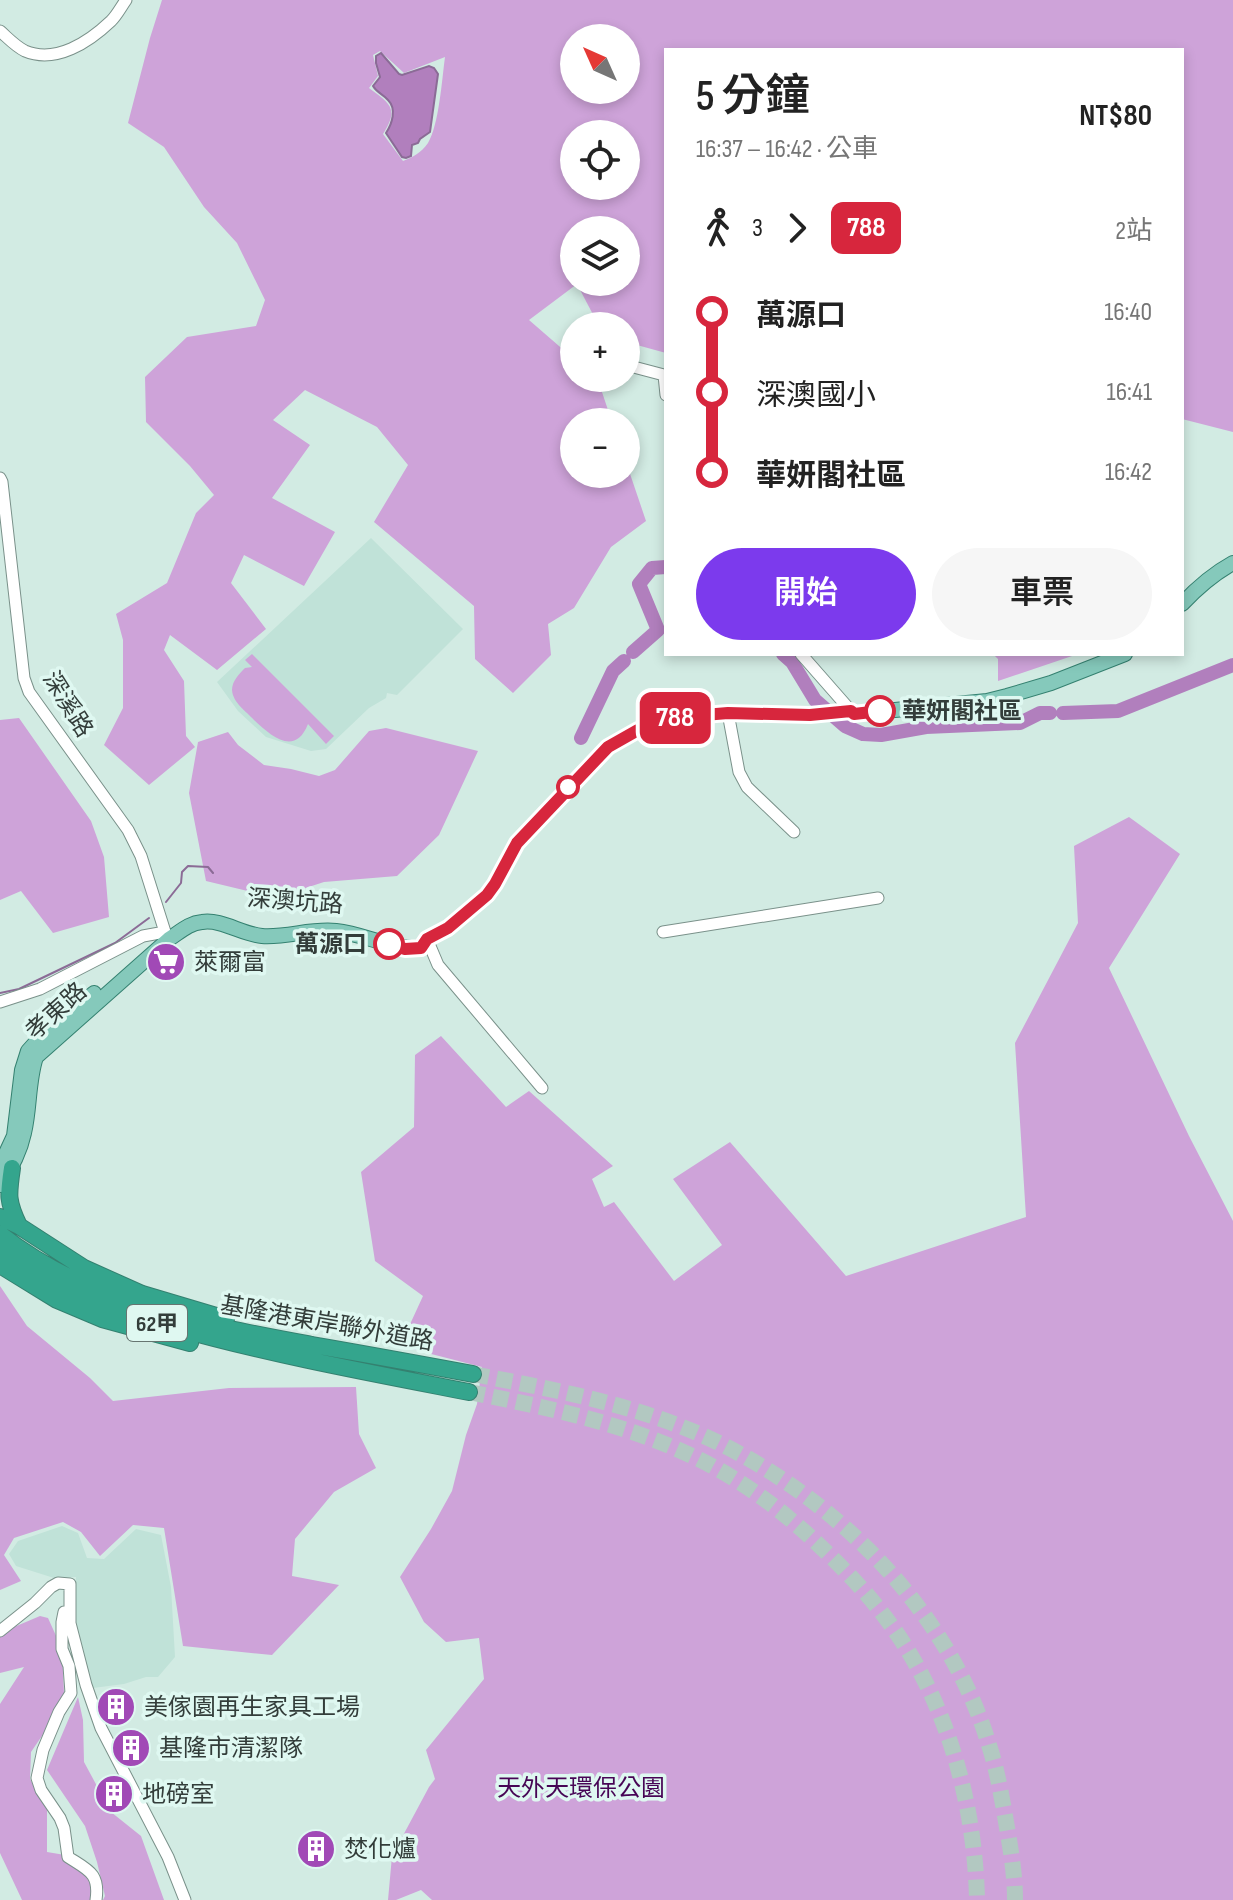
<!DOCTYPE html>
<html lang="zh-TW">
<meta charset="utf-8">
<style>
body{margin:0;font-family:"Sofia Sans Condensed","Noto Sans TC",sans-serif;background:#f6f6f6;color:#222;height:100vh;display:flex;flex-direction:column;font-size:30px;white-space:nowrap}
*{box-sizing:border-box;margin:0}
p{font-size:26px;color:#767676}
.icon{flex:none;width:44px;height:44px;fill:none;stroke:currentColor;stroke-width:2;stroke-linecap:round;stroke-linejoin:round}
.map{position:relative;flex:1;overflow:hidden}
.sheet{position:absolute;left:664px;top:48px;width:520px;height:608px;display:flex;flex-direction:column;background:#fff;border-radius:0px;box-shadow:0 4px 12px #0003}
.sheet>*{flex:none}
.badge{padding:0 16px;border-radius:12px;font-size:28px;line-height:52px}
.needle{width:52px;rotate:315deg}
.controls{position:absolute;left:560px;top:24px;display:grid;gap:16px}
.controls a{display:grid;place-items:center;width:80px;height:80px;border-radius:50%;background:#fff;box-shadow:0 4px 12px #0003;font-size:40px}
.map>.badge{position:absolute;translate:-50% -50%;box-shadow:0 0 0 4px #fff}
.legs{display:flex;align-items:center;gap:12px;height:88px;padding:0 32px;font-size:26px}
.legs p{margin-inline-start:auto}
.overview{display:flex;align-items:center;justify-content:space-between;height:136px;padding:0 32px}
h1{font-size:44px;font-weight:600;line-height:60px}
.action{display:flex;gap:16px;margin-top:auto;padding:16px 32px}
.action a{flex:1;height:92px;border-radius:48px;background:#7c3aed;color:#fff;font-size:32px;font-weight:600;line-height:92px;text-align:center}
.action a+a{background:#f6f6f6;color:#222}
ul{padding:0 32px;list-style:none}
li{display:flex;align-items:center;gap:28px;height:80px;font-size:30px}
li i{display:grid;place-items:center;width:12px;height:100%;margin:0 10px;background:currentColor}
li i::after{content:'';width:20px;height:20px;margin:-10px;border:6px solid;border-radius:50%;background:#fff}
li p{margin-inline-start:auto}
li:first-child i{background:linear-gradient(#0000 50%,currentColor 0)}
li:last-child i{background:linear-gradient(currentColor 50%,#0000 0)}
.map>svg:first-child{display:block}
.built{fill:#c0e2d8}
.green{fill:#cea3d9;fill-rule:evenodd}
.water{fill:#b17fbd;stroke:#8b6b96;stroke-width:2}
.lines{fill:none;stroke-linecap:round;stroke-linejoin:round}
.stream{stroke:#8b6b96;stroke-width:2}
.river{stroke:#b17fbd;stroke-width:14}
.highway-tunnel{stroke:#b2c8c1;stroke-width:16;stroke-dasharray:16 8;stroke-linecap:butt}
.minor-casing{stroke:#7a918a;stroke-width:13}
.major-casing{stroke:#348170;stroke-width:16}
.highway-casing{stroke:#348170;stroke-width:18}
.minor{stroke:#fff;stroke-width:11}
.major{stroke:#85c9bb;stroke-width:14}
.highway{stroke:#34a58d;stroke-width:16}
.line-1-casing{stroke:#fff;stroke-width:18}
.line-1{stroke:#d7263d;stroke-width:12}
.stop-1-dot{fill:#fff;stroke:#d7263d;stroke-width:4}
.labels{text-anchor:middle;stroke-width:7;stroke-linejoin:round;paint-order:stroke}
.shield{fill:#dff8f1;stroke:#677571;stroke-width:2}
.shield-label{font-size:22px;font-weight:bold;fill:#333d3a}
.street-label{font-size:24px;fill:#333d3a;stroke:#dff8f1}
.stop-label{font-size:24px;font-weight:bold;fill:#333d3a;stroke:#dff8f1;text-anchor:start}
.poi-label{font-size:24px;fill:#333d3a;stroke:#dff8f1;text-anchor:start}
.park-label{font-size:24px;fill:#470555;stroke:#dff8f1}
</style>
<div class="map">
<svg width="1233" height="1900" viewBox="0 0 1233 1900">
<rect width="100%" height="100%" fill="#d2ebe3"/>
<path class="built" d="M 371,538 L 463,629 L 397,695 L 387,693 L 386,698 L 369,708 L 326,749 L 311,751 L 266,737 L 238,711 L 217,682 Z
M 62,1526 L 78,1533 L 87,1558 L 104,1559 L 136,1529 L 161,1535 L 171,1587 L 175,1657 L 158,1677 L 146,1677 L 124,1684 L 93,1688 L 73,1623 L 76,1577 L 54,1578 L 16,1566 L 9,1554 L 18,1541 Z"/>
<path class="green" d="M 162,0 L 1233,0 L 1233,432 L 1182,419 L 1182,50 L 666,50 L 666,353 L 626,342 L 626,326 L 599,326 L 577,284 L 529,320 L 574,359 L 574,378 L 596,378 L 598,380 L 612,422 L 574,422 L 574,474 L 626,474 L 626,462 L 646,521 L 611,547 L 574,608 L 548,624 L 551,655 L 513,693 L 475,659 L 474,606 L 374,522 L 408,465 L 377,427 L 305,390 L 273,420 L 310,445 L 272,498 L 335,532 L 304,586 L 244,555 L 231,583 L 266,629 L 217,670 L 170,635 L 164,650 L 184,681 L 186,736 L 195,747 L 149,785 L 104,745 L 123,708 L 123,640 L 116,614 L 167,583 L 196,513 L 214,495 L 190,466 L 146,422 L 145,377 L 187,337 L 256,326 L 265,300 L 237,243 L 204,207 L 164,147 L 128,123 L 150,38 ZM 574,38 L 626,38 L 626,90 L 574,90 ZM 380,51 L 404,73 L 445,57 C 442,79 439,125 428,143 C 421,153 413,157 403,161 L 383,134 C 399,109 391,104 369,88 L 378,76 L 373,55 ZM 574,134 L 626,134 L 626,186 L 574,186 ZM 574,230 L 626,230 L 626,282 L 574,282 Z
M 252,654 L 334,736 L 326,744 L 308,724 C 295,757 271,736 254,720 C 246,711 233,703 232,690 C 232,681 239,674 245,668 L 252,667 L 245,660 Z
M 993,654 L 1078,654 L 998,681 L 998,659 Z
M 19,718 L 91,821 L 104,857 L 109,917 L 53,933 L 21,891 L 0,900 L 0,720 Z
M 386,728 L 478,751 L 439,835 L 397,876 L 324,882 L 284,895 L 268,896 L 206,881 L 189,793 L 198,742 L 228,732 L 238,745 L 264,765 L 291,769 L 319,776 L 335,770 L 369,731 Z
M 1129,817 L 1180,854 L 1109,968 L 1189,1136 L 1233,1221 L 1233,1900 L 432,1900 L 421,1890 L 396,1900 L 388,1900 L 392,1856 L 429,1787 L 435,1779 L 426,1750 L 484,1679 L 479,1638 L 446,1642 L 424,1622 L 400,1577 L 431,1529 L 452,1491 L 466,1435 L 477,1404 L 482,1367 L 400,1346 L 423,1296 L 375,1261 L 361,1172 L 414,1127 L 415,1055 L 441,1036 L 506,1107 L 529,1091 L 613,1166 L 592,1179 L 604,1207 L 614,1202 L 674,1281 L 722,1245 L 673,1179 L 730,1142 L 846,1276 L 1026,1217 L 1015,1043 L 1078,923 L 1074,846 Z
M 0,1286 L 27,1326 L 90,1378 L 113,1401 L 229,1388 L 356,1387 L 359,1434 L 376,1468 L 334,1492 L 295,1539 L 292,1576 L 339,1585 L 272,1655 L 183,1646 L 164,1528 L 133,1525 L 100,1556 L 81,1532 L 63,1522 L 14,1538 L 4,1555 L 21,1581 L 0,1590 Z
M 40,1616 L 48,1618 L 62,1649 L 64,1693 L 46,1730 L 31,1752 L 30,1779 L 47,1810 L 47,1852 L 71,1856 L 92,1878 L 91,1900 L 22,1900 L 0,1853 L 0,1704 L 24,1667 L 0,1673 L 0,1633 Z
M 78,1697 L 83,1720 L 84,1762 L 111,1812 L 141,1836 L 164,1900 L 103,1900 L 105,1896 L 97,1862 L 85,1826 L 47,1770 Z"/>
<path class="water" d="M 381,53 L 399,74 L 402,75 L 429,66 L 434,68 L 438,74 L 430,132 L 420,139 L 418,143 L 412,145 L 411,156 L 406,158 L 402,157 L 386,133 C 392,124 397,109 388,100 C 383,94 377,93 373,86 L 380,77 L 376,63 L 376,56 Z"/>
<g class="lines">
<path class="stream" d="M 166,902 L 181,883 L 182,872 L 188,866 L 208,867 L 213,873
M 0,993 L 19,989 L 115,943 L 149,918"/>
<path class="river" d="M 633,652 L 658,630 L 639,584 L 652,568 L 666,567
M 783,654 L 792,662 L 815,700 L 845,726 L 863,734 L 881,735 L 926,727 L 1020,723 L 1040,713 L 1050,713
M 1063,713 L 1118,711 L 1233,665
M 581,738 L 613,671 L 624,661"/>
<path class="highway-tunnel" d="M 473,1374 C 556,1390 640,1405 717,1442 C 840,1502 949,1612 989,1745 C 996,1766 1000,1788 1004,1810 C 1009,1840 1015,1870 1015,1900
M 469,1392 C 544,1407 620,1422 690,1455 C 740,1478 784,1511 823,1549 C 846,1571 869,1595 888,1621 C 947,1700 975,1803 977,1900"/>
<g class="minor-casing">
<path id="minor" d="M 0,31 C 8,38 15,46 25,51 C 56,64 89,42 111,21 C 117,15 121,7 126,0
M 626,365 L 664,375 L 666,395
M 0,478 L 2,482 L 24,678 L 29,692 L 128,830 L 141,856 L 165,932 L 169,939
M 801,654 L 851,711
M 728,713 L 739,772 L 747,787 L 794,832
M 663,932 L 878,898
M 427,939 L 438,965 L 542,1088
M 0,1002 L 40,989 L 143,936 L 165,932
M 64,1612 L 62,1622 L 62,1649 L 69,1666 L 71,1693 L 59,1712 L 43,1750 L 37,1778 L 41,1790 L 60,1818 L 64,1828 L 68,1857 C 88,1870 100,1873 96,1900
M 0,1631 L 35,1603 L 51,1587 L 58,1583 L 70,1584 L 70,1623 L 86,1685 L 101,1728 L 168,1857 L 185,1900"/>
</g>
<g class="major-casing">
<path id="major" d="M 1182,604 C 1197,588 1213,574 1233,563
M 0,1166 L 14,1136 L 22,1070 L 28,1051 L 37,1041 L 94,993
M 0,1185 C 11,1169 20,1152 24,1133 C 30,1108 28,1081 36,1057 L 169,939 C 180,932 189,923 202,922 C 222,919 241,934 262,936 C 286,938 312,928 336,931 C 365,934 392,950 421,948 L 427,939 L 448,928 L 487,895 L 495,884 L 517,843 L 608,747 L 638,730 L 658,722 L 680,717 L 728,713 L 810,715 L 851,711 L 854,714 L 987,701 L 1007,696 L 1051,683 L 1125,654"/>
</g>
<g class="highway-casing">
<path id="highway" d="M 12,1168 C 8,1195 7,1201 19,1226
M 0,1217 L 19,1226 L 84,1268 L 142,1294 L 226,1319
M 0,1234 C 88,1304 204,1325 312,1345 C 365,1354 419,1364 473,1374
M 0,1250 C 50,1291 116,1311 177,1328 C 273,1355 371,1373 469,1392
M 0,1265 L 57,1300 L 102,1319 L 190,1343"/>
</g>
<use href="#minor" class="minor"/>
<use href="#major" class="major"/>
<use href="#highway" class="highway"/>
</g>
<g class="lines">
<g class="line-1-casing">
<path id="line-1" d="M 389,944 L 405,949 L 421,948 L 427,939 L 448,928 L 487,895 L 495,884 L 517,843 L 608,747 L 638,730 L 658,722 L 680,717 L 728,713 L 810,715 L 851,711 L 854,714 L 880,711"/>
</g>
<use href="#line-1" class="line-1"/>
</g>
<defs>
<g id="supermarket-disc" transform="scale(2)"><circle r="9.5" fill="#a149b6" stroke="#dff8f1"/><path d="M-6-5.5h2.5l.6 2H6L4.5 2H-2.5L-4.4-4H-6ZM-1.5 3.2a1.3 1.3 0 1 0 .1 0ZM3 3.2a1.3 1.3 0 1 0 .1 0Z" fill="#fff"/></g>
<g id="building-disc" transform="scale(2)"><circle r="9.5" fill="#a149b6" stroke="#dff8f1"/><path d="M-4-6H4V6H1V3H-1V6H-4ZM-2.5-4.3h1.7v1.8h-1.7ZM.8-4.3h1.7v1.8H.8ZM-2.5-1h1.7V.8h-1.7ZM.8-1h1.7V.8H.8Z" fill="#fff"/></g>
</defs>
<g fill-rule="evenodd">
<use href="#supermarket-disc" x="166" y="962"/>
<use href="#building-disc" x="116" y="1707"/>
<use href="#building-disc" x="131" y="1748"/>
<use href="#building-disc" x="114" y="1794"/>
<use href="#building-disc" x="316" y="1849"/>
</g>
<g class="stop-1-dot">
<circle cx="880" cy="711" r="14"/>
<circle cx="568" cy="787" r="10"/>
<circle cx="389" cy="944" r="14"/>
</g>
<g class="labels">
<rect class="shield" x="127" y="1305" width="60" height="36" rx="6"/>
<g class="shield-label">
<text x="157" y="1331">62甲</text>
</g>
<g class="street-label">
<text transform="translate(68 704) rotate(58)" y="8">深溪路</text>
<text transform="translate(295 901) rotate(4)" y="8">深澳坑路</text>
<text transform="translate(56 1011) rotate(-42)" y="8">孝東路</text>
<text transform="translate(327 1323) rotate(10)" y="8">基隆港東岸聯外道路</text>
</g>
<g class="stop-label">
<text x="902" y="719">華妍閣社區</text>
<text x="367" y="952" text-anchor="end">萬源口</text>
</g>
<g class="poi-label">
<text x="194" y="970">萊爾富</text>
<text x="144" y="1715">美傢園再生家具工場</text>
<text x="159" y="1756">基隆市清潔隊</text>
<text x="142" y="1802">地磅室</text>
<text x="344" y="1857">焚化爐</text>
</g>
<g class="park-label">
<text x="581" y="1796">天外天環保公園</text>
</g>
</g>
</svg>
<div class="controls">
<a><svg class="needle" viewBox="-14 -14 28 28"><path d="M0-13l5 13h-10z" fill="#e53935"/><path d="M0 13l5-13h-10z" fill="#767676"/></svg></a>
<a><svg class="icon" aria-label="locate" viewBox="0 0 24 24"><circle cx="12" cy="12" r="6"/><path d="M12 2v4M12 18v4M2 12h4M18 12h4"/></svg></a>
<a><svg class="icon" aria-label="layers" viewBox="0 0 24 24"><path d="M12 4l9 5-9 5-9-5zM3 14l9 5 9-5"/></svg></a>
<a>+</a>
<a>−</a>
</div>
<b class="badge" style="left:675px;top:718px;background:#d7263d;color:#fff">788</b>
<section class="sheet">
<div class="overview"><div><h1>5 分鐘</h1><p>16:37 – 16:42 · 公車</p></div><b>NT$80</b></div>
<div class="legs"><svg class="icon" aria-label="walk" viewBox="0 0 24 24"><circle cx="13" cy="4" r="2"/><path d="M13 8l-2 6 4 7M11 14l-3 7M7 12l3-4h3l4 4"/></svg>3<svg class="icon" aria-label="forward" viewBox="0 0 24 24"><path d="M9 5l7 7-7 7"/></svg><b class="badge" style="background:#d7263d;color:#fff">788</b><p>2站</p></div>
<ul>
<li><i style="color:#d7263d"></i><b>萬源口</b><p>16:40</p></li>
<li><i style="color:#d7263d"></i><span>深澳國小</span><p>16:41</p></li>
<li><i style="color:#d7263d"></i><b>華妍閣社區</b><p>16:42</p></li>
</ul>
<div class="action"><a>開始</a><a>車票</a></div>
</section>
</div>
